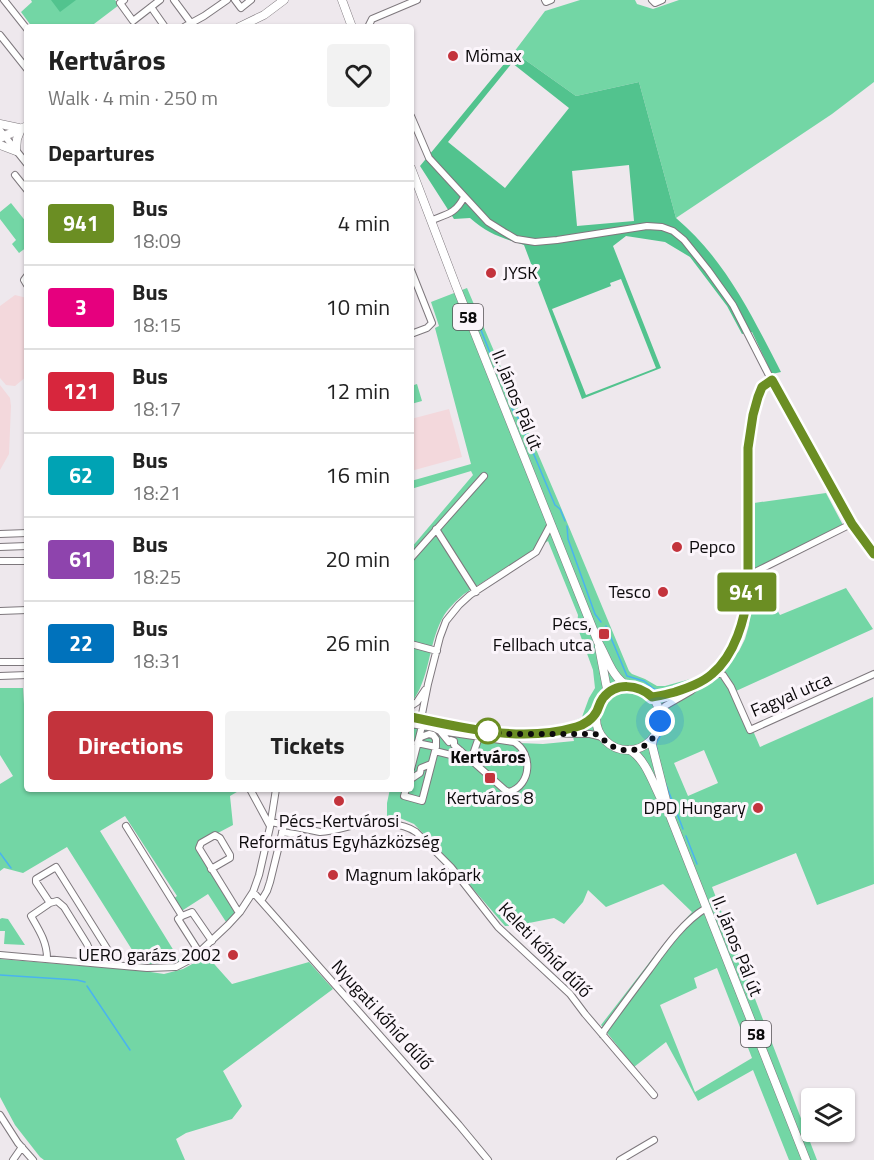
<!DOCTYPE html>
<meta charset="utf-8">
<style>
body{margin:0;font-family:"Titillium Web",sans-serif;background:#f2f2f2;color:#222;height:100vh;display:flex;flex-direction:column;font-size:22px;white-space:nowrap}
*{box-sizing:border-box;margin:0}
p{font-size:20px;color:#767676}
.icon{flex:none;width:33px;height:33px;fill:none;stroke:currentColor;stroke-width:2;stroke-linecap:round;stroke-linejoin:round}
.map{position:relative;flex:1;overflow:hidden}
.drawer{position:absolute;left:24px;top:24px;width:390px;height:768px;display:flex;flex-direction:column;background:#fff;border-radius:6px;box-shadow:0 2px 4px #0004}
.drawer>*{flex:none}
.badge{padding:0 12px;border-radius:4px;font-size:21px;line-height:39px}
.fabs{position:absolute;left:801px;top:1088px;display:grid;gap:12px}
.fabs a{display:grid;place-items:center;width:54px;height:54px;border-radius:6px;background:#fff;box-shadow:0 2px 4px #0004;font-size:30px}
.you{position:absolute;width:30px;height:30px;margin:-15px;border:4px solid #fff;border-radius:50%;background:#1a73e8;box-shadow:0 0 0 9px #1a73e833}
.map>.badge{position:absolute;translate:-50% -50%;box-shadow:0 0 0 3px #fff}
h2{padding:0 24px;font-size:22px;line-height:54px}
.round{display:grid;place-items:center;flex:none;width:63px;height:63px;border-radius:6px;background:#f2f2f2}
.overview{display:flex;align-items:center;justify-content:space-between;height:102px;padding:0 24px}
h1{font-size:28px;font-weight:700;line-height:45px}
.cta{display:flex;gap:12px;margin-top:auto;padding:12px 24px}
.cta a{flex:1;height:69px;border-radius:6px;background:#c3333c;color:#fff;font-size:24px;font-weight:700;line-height:69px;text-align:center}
.cta a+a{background:#f2f2f2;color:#222}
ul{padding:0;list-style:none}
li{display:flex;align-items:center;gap:18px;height:84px;padding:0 24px;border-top:2px solid #e0e0e0}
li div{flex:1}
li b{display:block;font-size:22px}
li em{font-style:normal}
li .badge{min-width:66px;font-weight:700;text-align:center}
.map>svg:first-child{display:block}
.education{fill:#f3d8dc}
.green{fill:#73d6a5;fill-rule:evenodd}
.forest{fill:#52c38e;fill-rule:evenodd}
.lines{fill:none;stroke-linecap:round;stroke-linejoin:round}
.stream{stroke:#4ab3ef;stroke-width:1.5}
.minor-casing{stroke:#7e787d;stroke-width:8}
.major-casing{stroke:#7e787d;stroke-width:9}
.minor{stroke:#fff;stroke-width:6}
.major{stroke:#fff;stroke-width:8}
.line-casing{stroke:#fff;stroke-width:14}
.line{stroke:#6b8e23;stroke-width:9}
.walk{stroke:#0c0a0c;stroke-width:6;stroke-dasharray:0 10.8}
.poi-dot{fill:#c3333c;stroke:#fbf5fb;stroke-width:2}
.stop-dot{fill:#fff;stroke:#6b8e23;stroke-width:3}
.labels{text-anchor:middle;stroke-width:6;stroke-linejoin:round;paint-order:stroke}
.shield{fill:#fbf5fb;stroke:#545054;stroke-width:1.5}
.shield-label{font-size:16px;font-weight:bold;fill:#0c0a0c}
.poi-label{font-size:18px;fill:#0c0a0c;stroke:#fbf5fb;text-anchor:start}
.street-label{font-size:18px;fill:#0c0a0c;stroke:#fbf5fb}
.stop-label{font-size:18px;font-weight:bold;fill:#0c0a0c;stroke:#fbf5fb}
</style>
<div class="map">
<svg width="874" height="1160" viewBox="0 0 874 1160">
<rect width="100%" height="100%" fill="#eee8ed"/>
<path class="education" d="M 15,295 L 27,298 L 27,376 L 15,386 L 6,385 L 0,378 L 0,306 Z
M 0,385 L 10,398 L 11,406 L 9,454 L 0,470 Z
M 449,409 L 462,457 L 411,471 L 411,419 Z"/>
<path class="green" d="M 31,0 L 115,0 L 119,5 L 90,27 L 32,27 L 21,12 L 32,2 Z
M 580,0 L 635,0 L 637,4 L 653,9 L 679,0 L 874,0 L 874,82 L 832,114 L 676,218 L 639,82 L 576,96 L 514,52 L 545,11 Z
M 11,203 L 27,223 L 27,247 L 19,253 L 12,244 L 16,240 L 0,219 L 0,212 Z
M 467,288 L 559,503 L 629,671 L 632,674 L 645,679 L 657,686 L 665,686 L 719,671 L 739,651 L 745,639 L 749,625 L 755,571 L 754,503 L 826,493 L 844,527 L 755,571 L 780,615 L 846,588 L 873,629 L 736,691 L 760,747 L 873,697 L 874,884 L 817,905 L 796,853 L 712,887 L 817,1160 L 789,1160 L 753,1070 L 698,1101 L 666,1042 L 634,1067 L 601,1025 L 666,941 L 692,912 L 663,884 L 606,907 L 588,890 L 583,902 L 564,924 L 554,918 L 519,925 L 505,926 L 443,854 L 414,824 L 395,816 L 387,817 L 387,803 L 390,789 L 411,789 L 411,727 L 494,742 L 543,744 L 574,741 L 570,723 L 582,717 L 589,698 L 595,688 L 593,670 L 577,626 L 578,615 L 548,541 L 464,594 C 456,601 447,609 442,619 C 428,645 430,680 411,703 L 411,548 L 473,475 L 471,471 L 411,489 L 411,481 L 471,464 L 435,328 L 439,326 L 431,302 ZM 704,750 L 718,783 L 688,796 L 674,763 ZM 717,968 L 752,1058 L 695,1092 L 660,1005 L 697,988 L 694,978 Z
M 417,384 L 422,401 L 411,404 L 411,386 Z
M 0,688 L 23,688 L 25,720 L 27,724 L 27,789 L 242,789 L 230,796 L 233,825 L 197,844 L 239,913 L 228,925 L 208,894 L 180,912 L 172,900 L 177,896 L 125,816 L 100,831 L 182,964 L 147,966 L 141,964 L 67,847 L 23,873 L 4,868 L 0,871 L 0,784 L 13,776 L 0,755 Z
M 2,918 L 8,919 L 25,945 L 4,944 L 5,931 L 0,931 L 0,919 Z
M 207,956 L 232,984 L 309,962 L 333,989 L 223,1071 L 242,1106 L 232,1119 L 186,1133 L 176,1139 L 185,1160 L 44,1160 L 40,1157 L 15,1125 L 0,1097 L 0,959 L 144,971 L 164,974 L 183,969 Z"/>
<path class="forest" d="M 51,0 L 76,0 L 60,12 Z
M 514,52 L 576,96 L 639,82 L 676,218 C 725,259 752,316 781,372 L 772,374 L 752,332 L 742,334 L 727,306 L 690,257 L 665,242 L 626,236 L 613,246 L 661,368 L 582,399 L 524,245 C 502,238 488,234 470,218 L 454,219 L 420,166 ZM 512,63 L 569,108 L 505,188 L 448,142 ZM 629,165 L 634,221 L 577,226 L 572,171 ZM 621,279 L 656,368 L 586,395 L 552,309 L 611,286 L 610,283 Z"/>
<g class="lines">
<path class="stream" d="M 475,315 L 514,413 L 519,419 L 555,505 L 560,509 L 565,521
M 567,526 L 568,539 L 595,614 L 601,622
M 606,626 L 627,676 L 644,681 L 654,689 L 661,691
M 663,697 L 665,702
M 658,754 L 656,744 L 663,731 L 667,708
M 665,782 L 683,829
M 686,836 L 697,864
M 0,853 L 11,868
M 0,975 L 77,980 L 85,982
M 87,986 L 130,1050"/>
<g class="minor-casing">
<path id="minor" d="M 4,0 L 27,29
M 124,0 L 120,3 L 133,21 L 160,0
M 174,0 L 191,23
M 235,0 L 241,8 L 251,0
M 545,0 L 546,2 L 551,0
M 652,0 L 655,3 L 662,0
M 151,7 L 165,27
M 184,27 L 204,16 L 227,0
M 368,27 L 372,19 L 417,0
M 0,35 L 27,69
M 411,116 L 429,158 L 488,222 L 504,232 L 516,239 L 535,242 L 557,240 L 647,226 L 662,227 L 673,231 L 684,240 L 708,270 L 733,305 L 778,393 L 851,524 L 874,554
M 0,130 L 27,164
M 15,175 L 27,190
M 432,220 C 448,214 456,213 464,197
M 411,270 L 432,323 L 427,328 L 411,334
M 27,276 L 24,280 L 27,285
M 436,529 L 476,592
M 0,534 L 27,533
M 0,547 L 27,546
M 411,558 L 484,476
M 0,561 L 27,561
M 757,571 L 851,524
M 0,611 L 27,610
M 411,644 L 437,651
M 0,662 L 27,662
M 714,672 L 723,675 L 731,687 L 750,730 L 874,674
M 0,676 L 27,675
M 652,697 L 685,688 L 698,682
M 411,706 L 417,702 L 425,690
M 660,716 L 661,710 L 665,706 L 691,691 L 714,672 L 728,655 L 737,637 L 742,624 L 748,591 L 748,448 L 753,415 L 758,397 L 762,388 L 772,380
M 411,717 L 473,729 L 505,733 L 590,734 L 602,737
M 421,719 L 428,684 L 440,637 L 446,621 L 459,605 L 470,595 L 536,552 L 551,524
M 440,731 L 449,742 L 451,740 L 454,741 L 454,745 L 471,760 L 479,737
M 556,732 C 575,727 583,727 597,712
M 429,734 L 433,735 L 436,739 L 436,747 L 417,743 L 421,737 Z
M 411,769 L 422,726
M 411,779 L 420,773 L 421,768 L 431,764 L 432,762
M 250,789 L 270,826
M 406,789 L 404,796 L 422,801 L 435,751 L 471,760 L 505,790 L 509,792 C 532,785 533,753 514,742 L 440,731 L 434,728 L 411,724
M 271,822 L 320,832 C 334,831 345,827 359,824 C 375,822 402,822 416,832 L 451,867 L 498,927 L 570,994 L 585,1014 L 654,1095
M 126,826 L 182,916 L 178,919 L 199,952
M 282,832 C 292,834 303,833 309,841
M 211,869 L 230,858 L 230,855 L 220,838 L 215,835 L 201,843 L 199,848 L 239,913
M 253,892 L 459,1125 L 488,1160
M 261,901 L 267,891 L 270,882 L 284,825
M 50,903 L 57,901 L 64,907 L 87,944 L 90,951 L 89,962
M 182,916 L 192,912 L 212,941
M 0,955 L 147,968 L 176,967 L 193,958 L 228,925 L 240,912 L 253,892 L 259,875 L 270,827 L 276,789
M 47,958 C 47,942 39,930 31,916 L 50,903 L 36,882 L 36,879 L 56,867 L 108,950 L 107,964
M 603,1035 L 604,1031 C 619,1010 634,990 649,970 C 665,948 683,922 706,908
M 0,1115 L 18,1143 L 33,1160
M 13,1160 L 22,1147
M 620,1160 L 654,1140"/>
</g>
<g class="major-casing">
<path id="major" d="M 342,0 L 352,27
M 239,27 L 264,15 L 284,0
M 0,124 L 19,128
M 0,138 L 27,126
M 0,145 L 16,151 L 17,139 L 21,129
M 411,168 L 456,286 L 598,642 C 607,657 612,678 628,686
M 599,647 L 607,689 L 605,696
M596 718a32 32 0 1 1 64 0a32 32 0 1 1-64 0Z
M 653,739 L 652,745 L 668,808
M 630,750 C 649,761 656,795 669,813 L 806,1160"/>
</g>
<use href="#minor" class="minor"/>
<use href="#major" class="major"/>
</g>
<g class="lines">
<g class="line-casing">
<path id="line" d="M 411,717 C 464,728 522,743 576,727 C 584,725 593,719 597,711 C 599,706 600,702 603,698 C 616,682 638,684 652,697 C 660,696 667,694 675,692 C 687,688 702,683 712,674 C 735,655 745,619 748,591 L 748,448 L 753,415 L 758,397 L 762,387 L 772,380 L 852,524 L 874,554"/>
</g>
<use href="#line" class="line"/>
<path class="walk" d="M 488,731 L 506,734 L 595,734 C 603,737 606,744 614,747 C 635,757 657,743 660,721"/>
</g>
<g class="poi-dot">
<circle cx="453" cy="56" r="6"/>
<circle cx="491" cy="273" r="6"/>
<circle cx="677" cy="547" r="6"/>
<circle cx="663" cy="592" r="6"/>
<rect x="598" y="628" width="12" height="12" rx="3"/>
<rect x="484" y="772" width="12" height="12" rx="3"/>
<circle cx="339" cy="801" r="6"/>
<circle cx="758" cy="808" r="6"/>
<circle cx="333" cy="875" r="6"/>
<circle cx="233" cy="955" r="6"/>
</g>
<circle class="stop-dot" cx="488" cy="731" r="12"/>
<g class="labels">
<g class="shield">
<rect x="453" y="304" width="30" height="26" rx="4.5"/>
<rect x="741" y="1021" width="30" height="26" rx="4.5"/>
</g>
<g class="shield-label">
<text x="468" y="323">58</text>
<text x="756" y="1040">58</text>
</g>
<g class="poi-label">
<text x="465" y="62">Mömax</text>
<text x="503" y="279">JYSK</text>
<text x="689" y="553">Pepco</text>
<text x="651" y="598" text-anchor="end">Tesco</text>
<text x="592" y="630" text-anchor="end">Pécs,<tspan x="592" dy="21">Fellbach utca</tspan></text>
<text x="490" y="804" text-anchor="middle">Kertváros 8</text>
<text x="746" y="814" text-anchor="end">DPD Hungary</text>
<text x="339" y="827" text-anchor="middle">Pécs-Kertvárosi<tspan x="339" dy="21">Református Egyházközség</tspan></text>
<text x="345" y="881">Magnum lakópark</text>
<text x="221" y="961" text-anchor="end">UERO garázs 2002</text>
</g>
<g class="street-label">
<text transform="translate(517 400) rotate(68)" y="6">II. János Pál út</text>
<text transform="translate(791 695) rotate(-23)" y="6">Fagyal utca</text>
<text transform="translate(737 946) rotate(68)" y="6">II. János Pál út</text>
<text transform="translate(545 950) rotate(46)" y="6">Keleti kőhíd dűlő</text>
<text transform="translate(382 1015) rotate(48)" y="6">Nyugati kőhíd dűlő</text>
</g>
<g class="stop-label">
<text x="488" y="763">Kertváros</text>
</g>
</g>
</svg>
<div class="fabs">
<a><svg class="icon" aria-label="layers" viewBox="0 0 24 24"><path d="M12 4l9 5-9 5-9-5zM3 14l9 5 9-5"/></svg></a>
</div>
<div class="you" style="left:660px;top:721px"></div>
<b class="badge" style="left:747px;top:592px;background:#6b8e23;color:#fff">941</b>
<section class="drawer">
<div class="overview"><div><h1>Kertváros</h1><p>Walk · 4 min · 250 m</p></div><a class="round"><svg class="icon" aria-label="heart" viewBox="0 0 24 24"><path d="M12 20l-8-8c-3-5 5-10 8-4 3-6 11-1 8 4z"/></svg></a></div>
<h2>Departures</h2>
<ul>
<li><span class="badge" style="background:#6b8e23;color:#fff">941</span><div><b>Bus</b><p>18:09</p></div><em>4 min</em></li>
<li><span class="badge" style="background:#e6007e;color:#fff">3</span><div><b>Bus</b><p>18:15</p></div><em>10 min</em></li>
<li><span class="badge" style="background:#d7263d;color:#fff">121</span><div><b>Bus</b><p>18:17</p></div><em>12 min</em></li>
<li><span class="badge" style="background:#00a3b4;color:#fff">62</span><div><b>Bus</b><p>18:21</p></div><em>16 min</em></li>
<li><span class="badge" style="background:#8e44ad;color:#fff">61</span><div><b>Bus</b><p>18:25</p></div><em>20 min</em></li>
<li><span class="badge" style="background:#0072bc;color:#fff">22</span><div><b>Bus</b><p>18:31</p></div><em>26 min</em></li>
</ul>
<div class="cta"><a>Directions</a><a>Tickets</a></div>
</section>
</div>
